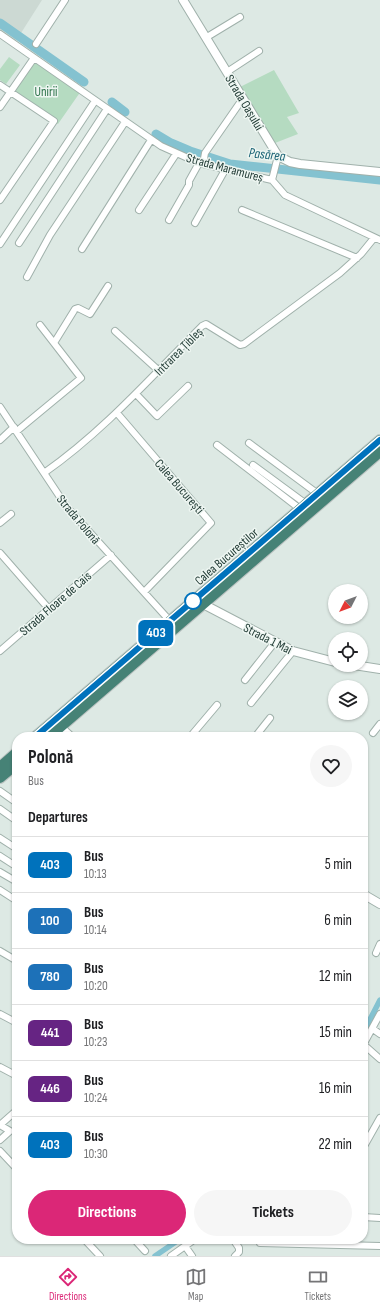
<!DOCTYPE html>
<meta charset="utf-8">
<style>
body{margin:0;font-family:"Sofia Sans Condensed",sans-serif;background:#f6f6f6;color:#202124;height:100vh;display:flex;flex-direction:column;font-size:15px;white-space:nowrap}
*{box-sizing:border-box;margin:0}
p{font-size:13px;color:#757577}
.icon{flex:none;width:22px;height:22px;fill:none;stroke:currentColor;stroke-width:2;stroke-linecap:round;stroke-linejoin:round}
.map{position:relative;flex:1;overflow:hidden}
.details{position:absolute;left:12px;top:732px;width:356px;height:512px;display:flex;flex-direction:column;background:#fff;border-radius:16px;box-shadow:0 1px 3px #0004}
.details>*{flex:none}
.badge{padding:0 8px;border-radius:6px;font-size:14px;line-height:26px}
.needle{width:26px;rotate:228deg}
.buttons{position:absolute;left:328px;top:584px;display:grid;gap:8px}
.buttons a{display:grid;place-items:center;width:40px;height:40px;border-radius:50%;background:#fff;box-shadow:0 1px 3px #0004;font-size:20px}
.map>.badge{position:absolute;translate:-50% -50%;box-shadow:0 0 0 2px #fff}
h2{padding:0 16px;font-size:15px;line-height:36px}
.round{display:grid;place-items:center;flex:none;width:42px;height:42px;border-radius:21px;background:#f6f6f6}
.head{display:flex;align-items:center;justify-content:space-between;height:68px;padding:0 16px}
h1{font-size:19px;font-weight:700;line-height:30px}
.button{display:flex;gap:8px;margin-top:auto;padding:8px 16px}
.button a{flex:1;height:46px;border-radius:24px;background:#db2777;color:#fff;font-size:16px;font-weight:700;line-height:46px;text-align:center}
.button a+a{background:#f6f6f6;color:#202124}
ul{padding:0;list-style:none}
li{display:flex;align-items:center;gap:12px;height:56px;padding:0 16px;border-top:1px solid #e0e0e0}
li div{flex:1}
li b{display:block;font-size:15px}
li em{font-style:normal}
li .badge{min-width:44px;font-weight:700;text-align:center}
.tab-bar{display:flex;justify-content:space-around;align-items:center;height:56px;border-top:1px solid #e0e0e0;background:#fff;font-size:11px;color:#757577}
.tab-bar a{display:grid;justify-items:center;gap:2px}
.tab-bar .on{color:#db2777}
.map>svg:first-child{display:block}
.built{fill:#ccd9d3}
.green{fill:#b5dbc1}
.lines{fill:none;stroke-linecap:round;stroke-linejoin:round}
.canal{stroke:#84c2d0;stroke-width:5.5}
.river{stroke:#84c2d0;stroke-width:9}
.minor-casing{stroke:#a0b1ab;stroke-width:8}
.tertiary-casing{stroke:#a0b1ab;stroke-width:10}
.trunk-casing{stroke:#bcc4c2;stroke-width:12}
.minor{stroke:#fff;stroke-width:6}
.tertiary{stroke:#fff;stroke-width:8}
.trunk{stroke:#468276;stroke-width:10}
.line-casing{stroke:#fff;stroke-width:9}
.line{stroke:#0072bc;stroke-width:6}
.stop-dot{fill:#fff;stroke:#0072bc;stroke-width:2}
.labels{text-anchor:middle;stroke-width:3;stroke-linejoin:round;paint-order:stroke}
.park-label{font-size:13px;fill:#297047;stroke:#eef6f2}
.street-label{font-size:13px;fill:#1f3933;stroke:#eef6f2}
.water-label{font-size:14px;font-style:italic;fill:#196274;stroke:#eef6f2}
</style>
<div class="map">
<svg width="380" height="1256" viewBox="0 0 380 1256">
<rect width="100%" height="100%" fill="#dde9e4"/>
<path class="built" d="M 0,0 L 42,0 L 14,44 L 0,34 Z"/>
<path class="green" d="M 9,57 L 20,65 L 6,84 L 0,80 L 0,69 Z
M 34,58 L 81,91 L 58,124 L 10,92 Z
M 274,70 L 299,113 L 287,117 L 298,134 L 275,143 L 240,87 Z"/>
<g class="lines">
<path class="canal" d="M 363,1033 L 380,1000
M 155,1256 L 180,1239"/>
<path class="river" d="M 0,23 L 84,82
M 112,102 L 125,112
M 156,134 L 171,143 L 190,151 L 230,164 L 380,180"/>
<g class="minor-casing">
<path id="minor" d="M 0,34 L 161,146 L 199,163 L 272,180 L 285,195 L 380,240
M 207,37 L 240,17
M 36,44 L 65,0
M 227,72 L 259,51
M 0,85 L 54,121 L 0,200
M 0,107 L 34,58
M 203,164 L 205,153 L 239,104
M 272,180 L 278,156
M 139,210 L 176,154
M 242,210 L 357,258
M 169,220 L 189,185 L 189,181 L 199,163
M 195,223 L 225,170
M 19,243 L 107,109
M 0,244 L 95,101
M 82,249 L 151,140
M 27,277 L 50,235 L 125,122
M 115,331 L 158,370
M 54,343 L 75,309 L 78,308 L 90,314 L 108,286
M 136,394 L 157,416 L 188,386
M 0,407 L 66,506 L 170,621
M 117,413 L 211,523 L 144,592
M 17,431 L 81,378 L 40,325
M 0,440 L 14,427
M 249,443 L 318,494
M 217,445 L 300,509
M 253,465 L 306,504
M 44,473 C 104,431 151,377 202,326 L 206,324 L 240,345 L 244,344 L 340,273 L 361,254 L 374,238
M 0,523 L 11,514
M 0,553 L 49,609
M 0,651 L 111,555
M 245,680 L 275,642
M 251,703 L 293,651
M 373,733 L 380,724
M 190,737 L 217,705
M 255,737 L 270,718
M 0,791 L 17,803
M 0,809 L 17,821
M 0,838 L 17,849
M 0,856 L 17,867
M 0,872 L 17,882
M 0,890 L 17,901
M 0,951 L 17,961
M 376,953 L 380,944
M 0,1014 L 17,1023
M 373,1029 L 380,1034
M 363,1044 L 380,1059
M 363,1045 L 380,1014
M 0,1067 L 17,1076
M 0,1125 L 10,1131 L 0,1140
M 0,1125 L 17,1110
M 363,1148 L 380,1118
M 0,1151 L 17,1169
M 363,1217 L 380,1218
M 84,1239 L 100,1256
M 134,1239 L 145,1251
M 233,1239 L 239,1248 L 239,1252 L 235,1256
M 260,1243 L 380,1246
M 185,1246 L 192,1256
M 171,1256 L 195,1239"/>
</g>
<g class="tertiary-casing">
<path id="tertiary" d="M 183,0 L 278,156 L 290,162 L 300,164 L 380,172
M 203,604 L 293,651 L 335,662
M 354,665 L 380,669
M 60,727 L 71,737
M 363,894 L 380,904"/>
</g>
<g class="trunk-casing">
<path id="trunk" d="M 35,737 L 380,440
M 49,737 L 380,452
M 0,767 L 17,752
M 0,778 L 17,764"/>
</g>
<use href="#minor" class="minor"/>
<use href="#tertiary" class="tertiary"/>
<use href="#trunk" class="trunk"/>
</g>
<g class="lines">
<g class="line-casing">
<path id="line" d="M 35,737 L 380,440"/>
</g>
<use href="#line" class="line"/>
</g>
<circle class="stop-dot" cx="193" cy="601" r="8"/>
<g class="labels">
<g class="park-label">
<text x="46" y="96">Unirii</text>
</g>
<g class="street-label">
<text transform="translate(245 102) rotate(59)" y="5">Strada Oașului</text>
<text transform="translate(225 167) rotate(15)" y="5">Strada Maramureș</text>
<text transform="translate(178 351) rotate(-45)" y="5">Intrarea Țibleș</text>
<text transform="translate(180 486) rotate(49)" y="5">Calea București</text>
<text transform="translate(79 519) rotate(50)" y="5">Strada Polonă</text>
<text transform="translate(226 556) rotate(-41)" y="5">Calea Bucureștilor</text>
<text transform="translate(55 603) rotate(-41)" y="5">Strada Floare de Cais</text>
<text transform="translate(268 638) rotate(27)" y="5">Strada 1 Mai</text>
</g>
<g class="water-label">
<text transform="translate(267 154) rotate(6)" y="5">Pasărea</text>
</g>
</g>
</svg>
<div class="buttons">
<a><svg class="needle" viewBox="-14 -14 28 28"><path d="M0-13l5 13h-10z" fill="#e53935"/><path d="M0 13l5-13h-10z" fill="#757577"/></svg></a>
<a><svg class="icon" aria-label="locate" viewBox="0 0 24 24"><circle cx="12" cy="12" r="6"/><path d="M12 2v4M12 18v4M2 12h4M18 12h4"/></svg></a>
<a><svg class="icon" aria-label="layers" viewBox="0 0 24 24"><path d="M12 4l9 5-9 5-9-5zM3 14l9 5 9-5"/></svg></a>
</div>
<b class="badge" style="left:156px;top:633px;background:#0072bc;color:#fff">403</b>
<section class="details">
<div class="head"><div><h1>Polonă</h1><p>Bus</p></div><a class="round"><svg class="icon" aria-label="heart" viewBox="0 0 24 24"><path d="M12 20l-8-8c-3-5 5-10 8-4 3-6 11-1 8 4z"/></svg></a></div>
<h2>Departures</h2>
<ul>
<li><span class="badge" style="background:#0072bc;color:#fff">403</span><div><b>Bus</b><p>10:13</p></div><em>5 min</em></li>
<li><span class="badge" style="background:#1d71b8;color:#fff">100</span><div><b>Bus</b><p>10:14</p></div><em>6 min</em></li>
<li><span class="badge" style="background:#1d71b8;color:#fff">780</span><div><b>Bus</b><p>10:20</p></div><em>12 min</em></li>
<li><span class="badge" style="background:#662483;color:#fff">441</span><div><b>Bus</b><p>10:23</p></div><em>15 min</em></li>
<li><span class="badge" style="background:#662483;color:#fff">446</span><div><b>Bus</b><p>10:24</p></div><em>16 min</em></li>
<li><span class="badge" style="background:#0072bc;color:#fff">403</span><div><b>Bus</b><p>10:30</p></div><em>22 min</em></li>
</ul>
<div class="button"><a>Directions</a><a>Tickets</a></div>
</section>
</div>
<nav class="tab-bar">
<a class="on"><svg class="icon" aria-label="directions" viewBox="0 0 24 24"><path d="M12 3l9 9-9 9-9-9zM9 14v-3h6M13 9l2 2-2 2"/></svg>Directions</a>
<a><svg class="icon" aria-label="map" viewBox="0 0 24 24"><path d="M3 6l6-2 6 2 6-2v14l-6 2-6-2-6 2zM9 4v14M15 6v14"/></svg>Map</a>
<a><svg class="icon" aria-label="tickets" viewBox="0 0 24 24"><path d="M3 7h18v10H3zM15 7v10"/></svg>Tickets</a>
</nav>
